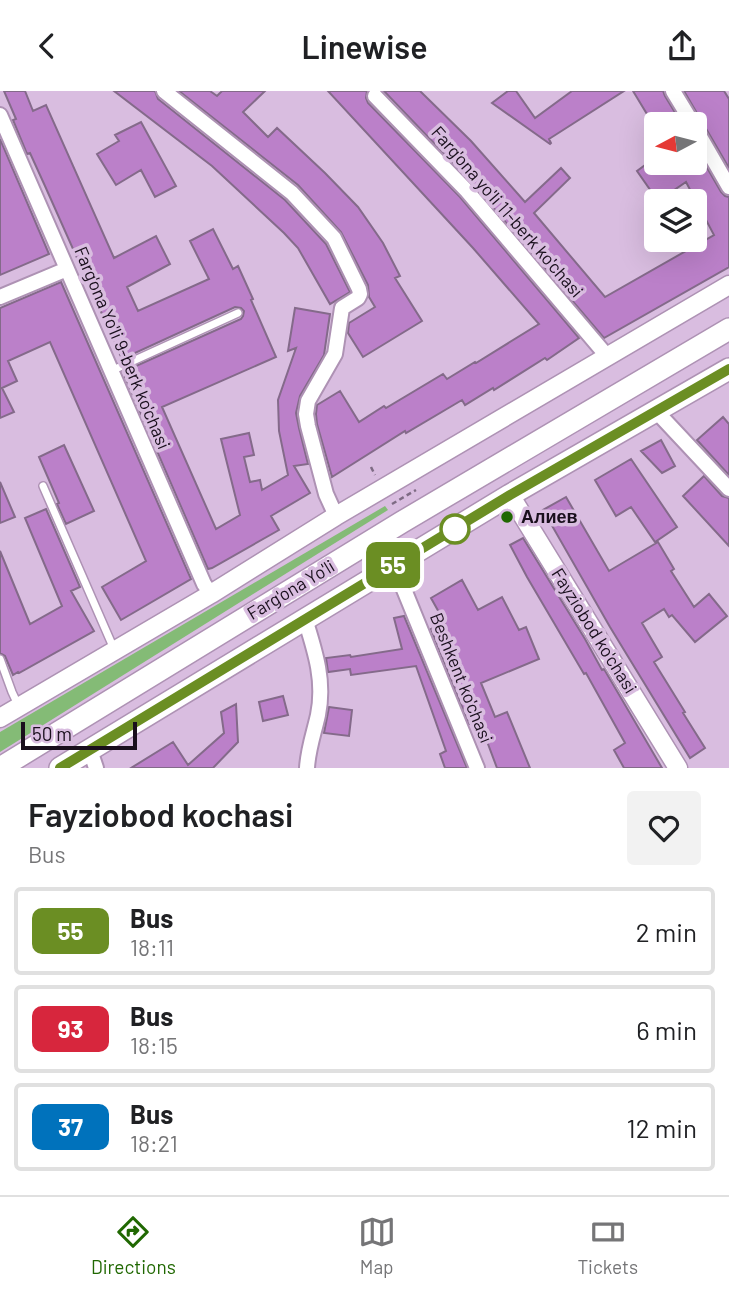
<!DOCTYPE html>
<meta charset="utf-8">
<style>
body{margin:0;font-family:Barlow,sans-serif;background:#f2f2f2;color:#202124;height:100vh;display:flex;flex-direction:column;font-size:26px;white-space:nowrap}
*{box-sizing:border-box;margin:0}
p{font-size:23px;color:#757577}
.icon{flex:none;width:38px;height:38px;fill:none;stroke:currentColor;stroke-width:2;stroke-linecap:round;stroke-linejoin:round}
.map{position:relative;height:677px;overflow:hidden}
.sheet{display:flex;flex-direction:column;background:#fff;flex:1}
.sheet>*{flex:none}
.badge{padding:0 14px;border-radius:10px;font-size:24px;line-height:46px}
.needle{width:46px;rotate:263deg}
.buttons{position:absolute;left:644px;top:21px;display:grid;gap:14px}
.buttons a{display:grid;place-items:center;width:63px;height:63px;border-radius:7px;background:#fff;box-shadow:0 7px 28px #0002;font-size:35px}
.scale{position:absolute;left:21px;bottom:18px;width:116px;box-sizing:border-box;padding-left:7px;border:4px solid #190f1c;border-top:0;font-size:19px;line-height:24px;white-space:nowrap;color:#190f1c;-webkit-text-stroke:5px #d9bde0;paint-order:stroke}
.map>.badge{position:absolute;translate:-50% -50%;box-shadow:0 0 0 4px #fff}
.round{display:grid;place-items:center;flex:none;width:74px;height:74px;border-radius:7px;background:#f2f2f2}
.headline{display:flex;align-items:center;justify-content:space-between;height:119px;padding:0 28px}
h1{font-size:33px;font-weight:600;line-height:52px}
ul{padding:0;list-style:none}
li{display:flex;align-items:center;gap:21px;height:88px;margin:0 14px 10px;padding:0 14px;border:4px solid #e0e0e0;border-radius:7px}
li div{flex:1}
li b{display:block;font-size:26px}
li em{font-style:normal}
li .badge{min-width:77px;font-weight:700;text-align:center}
header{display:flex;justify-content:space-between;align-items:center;height:91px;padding:0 28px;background:#fff;font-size:32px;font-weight:600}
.menu{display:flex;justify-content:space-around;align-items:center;height:98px;border-top:2px solid #e0e0e0;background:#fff;font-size:19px;color:#757577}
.menu a{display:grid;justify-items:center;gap:4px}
.menu .active{color:#206802}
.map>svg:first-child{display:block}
.green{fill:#84bb76}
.building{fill:#bb80c9;stroke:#846a8a;stroke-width:2}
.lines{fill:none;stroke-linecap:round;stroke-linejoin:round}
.service-casing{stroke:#ae92b4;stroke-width:10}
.minor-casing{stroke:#ae92b4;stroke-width:18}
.tertiary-casing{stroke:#ae92b4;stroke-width:21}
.primary-casing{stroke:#ae92b4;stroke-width:24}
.path{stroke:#7e6b84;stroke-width:2.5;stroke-dasharray:5 3.5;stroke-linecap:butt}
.service{stroke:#fff;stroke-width:7}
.minor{stroke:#fff;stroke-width:14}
.tertiary{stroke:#fff;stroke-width:18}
.primary{stroke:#fff;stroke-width:21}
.line-casing{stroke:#fff;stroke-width:16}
.line{stroke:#6b8e23;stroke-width:10}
.poi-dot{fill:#206802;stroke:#d9bde0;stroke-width:2.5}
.stop-dot{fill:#fff;stroke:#6b8e23;stroke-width:3.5}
.labels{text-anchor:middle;stroke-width:7;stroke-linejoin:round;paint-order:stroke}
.street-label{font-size:18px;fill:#190f1c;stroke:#d9bde0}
.poi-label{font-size:18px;font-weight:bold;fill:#190f1c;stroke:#d9bde0;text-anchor:start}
</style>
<header><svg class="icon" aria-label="back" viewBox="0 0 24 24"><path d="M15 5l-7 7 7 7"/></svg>Linewise<svg class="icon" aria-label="share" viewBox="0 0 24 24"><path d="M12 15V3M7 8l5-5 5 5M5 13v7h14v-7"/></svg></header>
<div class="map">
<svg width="729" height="677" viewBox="0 0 729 677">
<rect width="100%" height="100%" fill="#d9bde0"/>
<path class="green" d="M 385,415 L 388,419 L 0,661 L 0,641 Z"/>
<path class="building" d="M 4,0 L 25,0 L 33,20 L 46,14 L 114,167 L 156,145 L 170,173 L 127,196 L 138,220 L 209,188 L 190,150 L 213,138 L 233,178 L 238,175 L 253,208 L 251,209 L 276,266 L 162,316 L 216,438 L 240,424 L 221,348 L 249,342 L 254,364 L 244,366 L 250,391 L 260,389 L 262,399 L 288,384 L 279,340 L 278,309 L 296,257 L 288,260 L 295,217 L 330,223 L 324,264 L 300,305 L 296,322 L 299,337 L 308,373 L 294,375 L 310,402 L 271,425 L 279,439 L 212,477 L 208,478 L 125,286 L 129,284 L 127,279 L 241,228 L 243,225 L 244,220 L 241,217 L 235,216 L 122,268 L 45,95 L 30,62 L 27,63 L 13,29 L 16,28 Z
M 114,0 L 155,0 L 158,8 L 285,109 L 326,153 L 350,201 L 330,213 L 298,157 L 284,142 L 212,75 Z
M 179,0 L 210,0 L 217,5 L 222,0 L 265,0 L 243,21 L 268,46 L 277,37 L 325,82 L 358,116 L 383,152 L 400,185 L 395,187 L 422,230 L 363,266 L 348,242 L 349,232 L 375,216 L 369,206 L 368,194 L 341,141 L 298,94 Z
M 328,0 L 367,0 L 366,7 L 368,12 L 460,106 L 579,247 L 547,269 L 545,267 L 494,299 L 493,297 L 465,314 L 462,309 L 406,342 L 405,340 L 332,386 L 317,333 L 316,323 L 317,314 L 340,300 L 359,331 L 384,315 L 386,317 L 443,283 L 447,288 L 475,271 L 476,272 L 539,233 L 473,157 Z
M 384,0 L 420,0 L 471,50 L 525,111 L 561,77 L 570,87 L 534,122 L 605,206 L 714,144 L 686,91 L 658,110 L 637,80 L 656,66 L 656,72 L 695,72 L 695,56 L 721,101 L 725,105 L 729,106 L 729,176 L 604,247 L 474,94 Z
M 508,0 L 516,0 L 535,27 L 572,0 L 624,0 L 549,48 L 551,52 L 550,53 L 492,12 Z
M 633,0 L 663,0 L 665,5 L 682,33 L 653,33 Z
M 684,0 L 724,0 L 729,8 L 729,77 Z
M 141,31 L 176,95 L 155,106 L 141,79 L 116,94 L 97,63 L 119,50 L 115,44 Z
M 0,48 L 49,163 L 0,184 Z
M 61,191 L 191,488 L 121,529 L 102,496 L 146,470 L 50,251 L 8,270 L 17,290 L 2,297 L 14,321 L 0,327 L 0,217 Z
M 723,326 L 729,333 L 729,384 L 697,349 Z
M 661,349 L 675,375 L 662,382 L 641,360 Z
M 64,354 L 94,420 L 66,433 L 57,413 L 59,412 L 39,366 Z
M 631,368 L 677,436 L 655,451 L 631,416 L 616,425 L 595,389 Z
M 704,385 L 722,405 L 729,407 L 729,455 L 683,405 Z
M 0,391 L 15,426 L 0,432 Z
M 566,406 L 609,480 L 658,451 L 674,478 L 671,480 L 694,516 L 709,503 L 727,525 L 695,551 L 672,524 L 669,526 L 664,518 L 642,532 L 662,566 L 654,571 L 685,621 L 683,622 L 705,657 L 690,667 L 610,536 L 543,419 Z
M 46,418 L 80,496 L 71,500 L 94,540 L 19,582 L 18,581 L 13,584 L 5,565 L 0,562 L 0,460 L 30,533 L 62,515 L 25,427 Z
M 523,447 L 585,548 L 602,579 L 604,578 L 662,677 L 624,677 L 614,659 L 625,652 L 586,582 L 584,583 L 527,486 L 510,454 Z
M 462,489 L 478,519 L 502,506 L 519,539 L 526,536 L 539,568 L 481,592 L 495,626 L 507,621 L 530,677 L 497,677 L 479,629 L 469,633 L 431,538 L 445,532 L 431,507 Z
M 404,525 L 467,677 L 445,677 L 440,663 L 446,660 L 416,575 L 351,584 L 350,578 L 328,581 L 326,567 L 350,564 L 351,566 L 402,558 L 394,527 Z
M 283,605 L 288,624 L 263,630 L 259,611 Z
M 236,613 L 238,651 L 213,677 L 131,677 L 173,651 L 188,674 L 224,642 L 221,621 Z
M 329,616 L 352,619 L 349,645 L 324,642 Z"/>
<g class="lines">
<g class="service-casing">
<path id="service" d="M 111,280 L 238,222
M 43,395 L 114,558
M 0,568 L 12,601 L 19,616"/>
</g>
<g class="minor-casing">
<path id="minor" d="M 164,0 L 292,102 L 334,147 L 359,198 L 360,203 L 358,207 L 342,217 L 335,263 L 308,310 L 306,323 L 308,335 L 326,403 L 336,425
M 673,0 L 693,33
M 375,5 L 467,100 L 607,265
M 0,24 L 204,493 L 211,503
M 695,37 L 729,96
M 0,206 L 67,178
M 656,320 L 729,398
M 394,474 L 477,677
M 305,528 C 315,560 325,590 318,624 C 314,642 308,658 307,677
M 90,659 L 96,677"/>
</g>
<g class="tertiary-casing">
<path id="tertiary" d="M 510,404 L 678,677
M 0,627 L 211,503 L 336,425 L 729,194"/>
</g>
<g class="primary-casing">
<path id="primary" d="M 0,677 L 402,431 L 729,238
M 60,677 L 510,404 L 729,278"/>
</g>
<path class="path" d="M 371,376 L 375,384
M 392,413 L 416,399"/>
<use href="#service" class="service"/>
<use href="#minor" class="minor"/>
<use href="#tertiary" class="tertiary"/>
<use href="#primary" class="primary"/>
</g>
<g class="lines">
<g class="line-casing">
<path id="line" d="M 60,677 L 510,404 L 729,278"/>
</g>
<use href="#line" class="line"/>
</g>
<circle class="poi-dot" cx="507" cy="426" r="7"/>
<circle class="stop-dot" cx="455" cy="438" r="14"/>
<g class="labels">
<g class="street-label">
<text transform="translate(507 121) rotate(49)" y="6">Farg'ona yo'li 11-berk ko'chasi</text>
<text transform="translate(122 257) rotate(67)" y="6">Farg'ona Yo'li 9-berk ko'chasi</text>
<text transform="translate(291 499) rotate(-31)" y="6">Farg'ona Yo'li</text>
<text transform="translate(594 540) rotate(58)" y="6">Fayziobod ko'chasi</text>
<text transform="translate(461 587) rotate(68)" y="6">Beshkent ko'chasi</text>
</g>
<g class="poi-label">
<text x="521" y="432">Алиев</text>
</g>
</g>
</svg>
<div class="buttons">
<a><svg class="needle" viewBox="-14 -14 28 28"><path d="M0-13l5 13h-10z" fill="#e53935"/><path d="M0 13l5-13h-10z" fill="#757577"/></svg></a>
<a><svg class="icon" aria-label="layers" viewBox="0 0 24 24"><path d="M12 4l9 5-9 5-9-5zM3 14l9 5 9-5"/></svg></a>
</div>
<div class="scale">50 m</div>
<b class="badge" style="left:393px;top:474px;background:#6b8e23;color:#fff">55</b>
</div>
<section class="sheet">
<div class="headline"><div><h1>Fayziobod kochasi</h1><p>Bus</p></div><a class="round"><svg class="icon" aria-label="heart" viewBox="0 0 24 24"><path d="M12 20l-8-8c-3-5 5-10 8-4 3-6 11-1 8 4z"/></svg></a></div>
<ul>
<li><span class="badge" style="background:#6b8e23;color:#fff">55</span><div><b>Bus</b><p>18:11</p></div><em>2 min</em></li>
<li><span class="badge" style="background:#d7263d;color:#fff">93</span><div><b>Bus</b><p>18:15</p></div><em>6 min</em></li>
<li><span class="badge" style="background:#0072bc;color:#fff">37</span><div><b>Bus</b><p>18:21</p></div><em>12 min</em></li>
</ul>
</section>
<nav class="menu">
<a class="active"><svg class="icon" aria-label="directions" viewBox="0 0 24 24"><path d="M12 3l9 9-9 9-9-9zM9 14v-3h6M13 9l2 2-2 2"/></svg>Directions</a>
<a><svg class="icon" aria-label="map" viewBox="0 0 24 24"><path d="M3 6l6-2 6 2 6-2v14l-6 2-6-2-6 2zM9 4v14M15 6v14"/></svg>Map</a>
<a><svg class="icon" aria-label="tickets" viewBox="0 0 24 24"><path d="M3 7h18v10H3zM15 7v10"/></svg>Tickets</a>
</nav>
